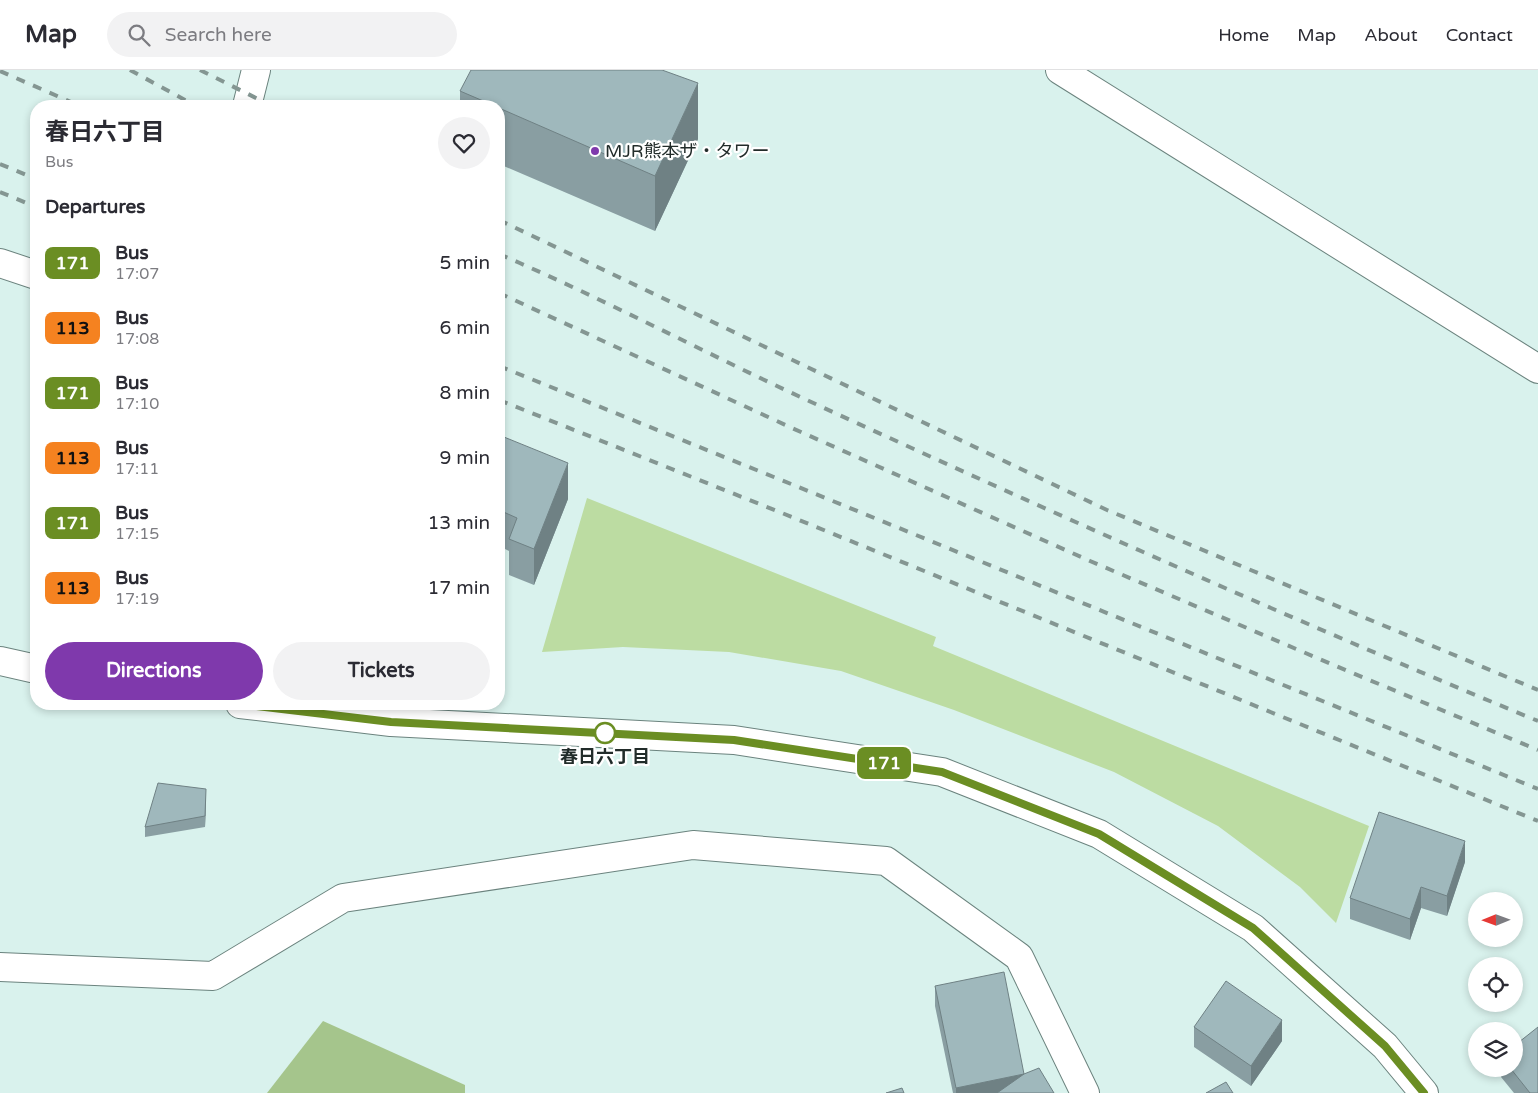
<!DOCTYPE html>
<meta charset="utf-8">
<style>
body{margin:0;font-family:"Varela Round","Noto Sans JP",sans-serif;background:#f2f2f3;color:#2b2b33;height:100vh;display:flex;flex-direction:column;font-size:19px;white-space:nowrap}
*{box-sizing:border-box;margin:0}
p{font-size:16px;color:#7c7c81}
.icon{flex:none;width:28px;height:28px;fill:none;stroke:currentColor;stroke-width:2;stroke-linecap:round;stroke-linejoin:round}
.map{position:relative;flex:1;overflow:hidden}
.drawer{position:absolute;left:30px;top:30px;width:475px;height:610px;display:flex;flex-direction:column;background:#fff;border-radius:20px;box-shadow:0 2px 8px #0003}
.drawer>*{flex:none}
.badge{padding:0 10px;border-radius:8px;font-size:18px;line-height:32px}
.needle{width:32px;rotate:269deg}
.buttons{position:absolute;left:1468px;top:822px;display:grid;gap:10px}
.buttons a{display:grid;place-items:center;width:55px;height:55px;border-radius:50%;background:#fff;box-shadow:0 2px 8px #0003;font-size:25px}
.map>.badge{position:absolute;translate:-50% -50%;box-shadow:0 0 0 2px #fff}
h2{padding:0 15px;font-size:19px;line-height:45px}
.round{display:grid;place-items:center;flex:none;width:52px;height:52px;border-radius:26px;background:#f2f2f3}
.head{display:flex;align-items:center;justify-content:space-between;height:85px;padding:0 15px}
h1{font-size:24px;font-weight:700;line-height:38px}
.button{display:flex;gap:10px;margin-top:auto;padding:10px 15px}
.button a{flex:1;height:58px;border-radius:30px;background:#7f39ac;color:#fff;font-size:20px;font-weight:700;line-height:58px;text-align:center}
.button a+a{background:#f2f2f3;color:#2b2b33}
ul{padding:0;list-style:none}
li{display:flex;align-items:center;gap:15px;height:65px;padding:0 15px}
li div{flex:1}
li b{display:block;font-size:19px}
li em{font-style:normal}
li .badge{min-width:55px;font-weight:700;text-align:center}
header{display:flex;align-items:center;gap:30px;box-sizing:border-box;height:70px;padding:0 25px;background:#fff;border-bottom:1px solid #e1e1e2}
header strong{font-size:24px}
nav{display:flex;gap:28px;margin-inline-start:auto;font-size:18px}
.search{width:350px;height:45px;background:#f2f2f3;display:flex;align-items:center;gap:12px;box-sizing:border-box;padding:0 18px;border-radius:28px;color:#7c7c81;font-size:19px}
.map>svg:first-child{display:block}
.green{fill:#bcdca2}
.forest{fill:#a5c58c}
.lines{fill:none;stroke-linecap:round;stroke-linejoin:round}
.minor-casing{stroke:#6b837e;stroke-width:30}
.minor{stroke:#fff;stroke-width:28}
.rail{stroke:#849692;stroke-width:4;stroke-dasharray:9 9;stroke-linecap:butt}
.wall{fill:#899ea2}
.shaded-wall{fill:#6f8184}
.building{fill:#9fb8bc;stroke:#6f8184}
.line-casing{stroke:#fff;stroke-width:11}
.line{stroke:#6b8e23;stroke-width:8}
.poi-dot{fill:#7f39ac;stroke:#fff;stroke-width:2}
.stop-dot{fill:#fff;stroke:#6b8e23;stroke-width:2.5}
.labels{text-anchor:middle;stroke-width:4.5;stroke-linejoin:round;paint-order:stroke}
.poi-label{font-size:18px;fill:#222c2a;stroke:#fff;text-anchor:start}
.stop-label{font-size:18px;font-weight:bold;fill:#222c2a;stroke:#fff}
</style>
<header>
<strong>Map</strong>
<div class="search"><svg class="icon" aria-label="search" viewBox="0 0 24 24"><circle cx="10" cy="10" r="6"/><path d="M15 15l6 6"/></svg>Search here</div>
<nav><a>Home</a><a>Map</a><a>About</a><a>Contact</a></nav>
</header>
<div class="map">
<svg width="1538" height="1023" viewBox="0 0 1538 1023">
<rect width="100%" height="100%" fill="#d9f2ed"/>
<path class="green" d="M 587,428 L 936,567 L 933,576 L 1369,756 L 1336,853 L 1300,817 L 1218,756 L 1114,702 L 954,640 L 841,601 L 729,582 L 623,577 L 542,582 Z"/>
<path class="forest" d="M 323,951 L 465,1015 L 465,1023 L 267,1023 Z"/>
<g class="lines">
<g class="minor-casing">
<path id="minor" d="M 1060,0 L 1538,299
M 247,36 L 256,0
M 0,193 L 36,205
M 0,591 L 36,599
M 240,634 L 391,652 L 734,670 L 942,702 L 1099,764 L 1253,858 L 1385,976 L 1424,1023
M 0,897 L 213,906 L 343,828 L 693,775 L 886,791 L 1019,887 L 1085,1023"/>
</g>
<use href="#minor" class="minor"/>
<path class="rail" d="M 130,0 L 196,36
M 200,0 L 272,36
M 0,1 L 80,36
M 0,94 L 36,109
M 0,122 L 36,137
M 499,150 L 1107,440 L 1538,620
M 499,184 C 604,229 705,283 809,331 C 1050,442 1293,550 1538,651
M 499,223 L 792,358 L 1090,491 L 1350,602 L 1538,680
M 499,296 L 796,416 L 1538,719
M 499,330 L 777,441 L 1538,751"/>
</g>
<path class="wall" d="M 460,21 L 698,69 L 655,161 L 499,94 L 499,36 L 460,36 Z
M 499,365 L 568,429 L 534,515 L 509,505 L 509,481 L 499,476 Z
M 206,730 L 205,757 L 145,767 L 145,757 Z
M 1465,792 L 1447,846 L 1421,838 L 1410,870 L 1350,849 L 1350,828 Z
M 935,916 L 1024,1004 L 1054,1023 L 953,1023 L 935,936 Z
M 1194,957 L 1282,971 L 1251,1016 L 1194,977 Z
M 1501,999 L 1514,999 L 1538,1023 L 1514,1023 L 1501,1007 Z"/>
<path class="shaded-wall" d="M 698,13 L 698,69 L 655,161 L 655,106 Z
M 568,393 L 568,429 L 534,515 L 534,479 Z
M 206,719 L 206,730 L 205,757 L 205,746 Z
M 1465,771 L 1465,792 L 1447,846 L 1447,826 Z
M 1421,817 L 1421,838 L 1410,870 L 1410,849 Z
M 1282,950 L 1282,971 L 1251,1016 L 1251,996 Z
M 1024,1004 L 1024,1023 L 956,1023 L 956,1018 Z"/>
<path class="building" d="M 471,0 L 662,0 L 698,13 L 655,106 L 499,38 L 499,36 L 495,36 L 460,21 Z
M 499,365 L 568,393 L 534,479 L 509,469 L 517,448 L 499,440 Z
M 158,713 L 206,719 L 205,746 L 145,757 Z
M 1379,742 L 1465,771 L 1447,826 L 1421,817 L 1410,849 L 1350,828 Z
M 1004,902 L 1024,1004 L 956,1018 L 935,916 Z
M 1226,911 L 1282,950 L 1251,996 L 1194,957 Z
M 1538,957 L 1538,1023 L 1530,1023 L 1511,999 L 1514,999 L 1514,976 Z
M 1039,998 L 1054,1023 L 997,1023 L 1024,1004 Z
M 1226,1012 L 1233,1023 L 1206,1023 Z
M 902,1018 L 904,1023 L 886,1023 Z"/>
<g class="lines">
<g class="line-casing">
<path id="line" d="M 240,634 L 391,652 L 734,670 L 942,702 L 1099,764 L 1253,858 L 1385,976 L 1424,1023"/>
</g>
<use href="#line" class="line"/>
</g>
<circle class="poi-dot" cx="595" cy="81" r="5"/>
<circle class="stop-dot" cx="605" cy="663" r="10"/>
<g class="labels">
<g class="poi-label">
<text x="605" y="87">MJR熊本ザ・タワー</text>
</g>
<g class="stop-label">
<text x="605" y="693">春日六丁目</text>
</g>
</g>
</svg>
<div class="buttons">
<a><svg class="needle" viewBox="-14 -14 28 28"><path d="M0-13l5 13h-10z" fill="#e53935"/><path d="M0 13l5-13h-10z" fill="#7c7c81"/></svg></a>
<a><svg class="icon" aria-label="locate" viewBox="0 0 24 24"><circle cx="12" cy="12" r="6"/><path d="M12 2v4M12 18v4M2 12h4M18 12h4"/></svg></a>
<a><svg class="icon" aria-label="layers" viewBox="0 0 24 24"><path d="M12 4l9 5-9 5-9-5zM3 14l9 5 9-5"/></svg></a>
</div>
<b class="badge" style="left:884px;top:693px;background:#6b8e23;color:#fff">171</b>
<section class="drawer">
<div class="head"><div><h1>春日六丁目</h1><p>Bus</p></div><a class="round"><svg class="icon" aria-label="heart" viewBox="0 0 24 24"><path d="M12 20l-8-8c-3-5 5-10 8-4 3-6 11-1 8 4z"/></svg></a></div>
<h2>Departures</h2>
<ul>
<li><span class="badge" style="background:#6b8e23;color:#fff">171</span><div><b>Bus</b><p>17:07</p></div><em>5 min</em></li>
<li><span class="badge" style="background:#f58220;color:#111">113</span><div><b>Bus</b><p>17:08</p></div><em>6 min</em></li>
<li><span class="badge" style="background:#6b8e23;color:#fff">171</span><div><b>Bus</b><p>17:10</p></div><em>8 min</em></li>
<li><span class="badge" style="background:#f58220;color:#111">113</span><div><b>Bus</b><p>17:11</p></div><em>9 min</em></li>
<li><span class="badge" style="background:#6b8e23;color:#fff">171</span><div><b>Bus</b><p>17:15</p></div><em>13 min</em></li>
<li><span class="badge" style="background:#f58220;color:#111">113</span><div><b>Bus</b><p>17:19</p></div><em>17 min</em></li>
</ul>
<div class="button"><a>Directions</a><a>Tickets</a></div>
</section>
</div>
